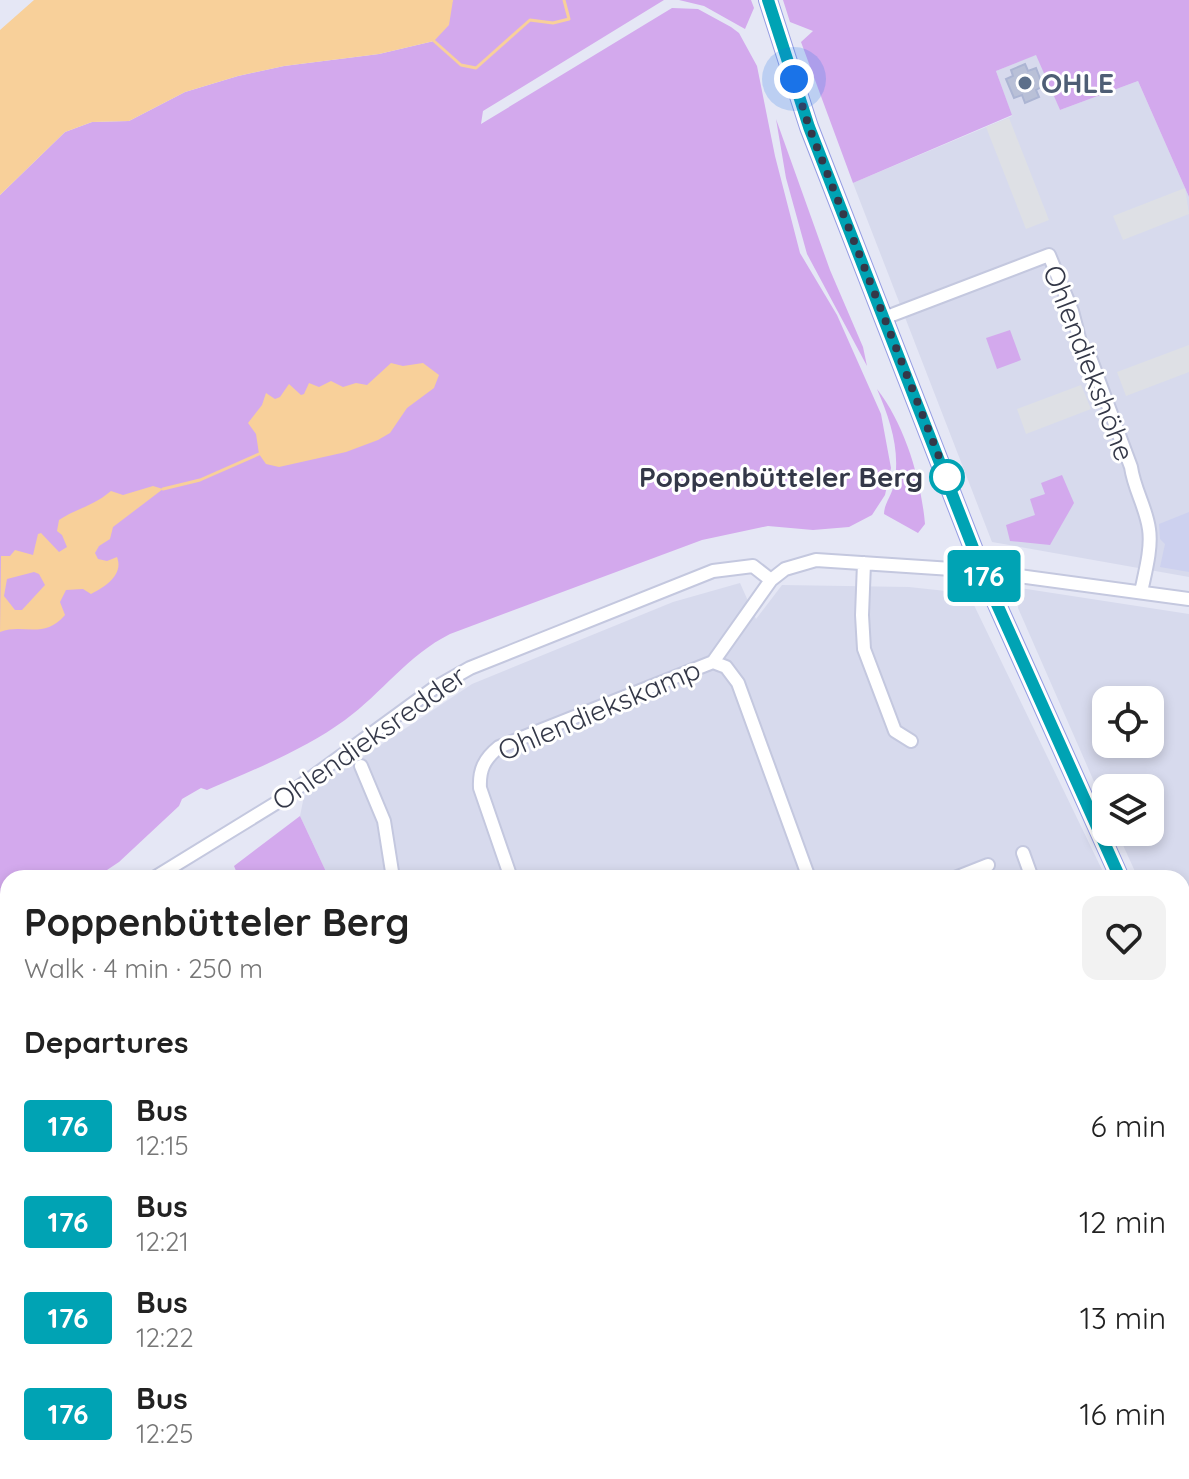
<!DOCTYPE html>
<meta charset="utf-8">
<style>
body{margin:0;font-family:Quicksand,sans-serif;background:#f2f2f2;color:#222;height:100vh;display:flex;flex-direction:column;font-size:30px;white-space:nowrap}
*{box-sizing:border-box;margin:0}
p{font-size:26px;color:#767676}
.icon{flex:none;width:44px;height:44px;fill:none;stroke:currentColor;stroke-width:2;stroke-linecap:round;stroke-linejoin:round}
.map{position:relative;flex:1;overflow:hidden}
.sheet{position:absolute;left:0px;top:870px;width:1190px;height:610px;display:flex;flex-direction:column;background:#fff;border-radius:24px 24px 0 0;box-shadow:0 4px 12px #0003}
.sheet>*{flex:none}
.badge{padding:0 16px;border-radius:6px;font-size:28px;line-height:52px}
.fabs{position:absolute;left:1092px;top:686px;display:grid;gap:16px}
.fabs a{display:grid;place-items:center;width:72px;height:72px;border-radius:16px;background:#fff;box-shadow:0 4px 12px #0003;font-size:40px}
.you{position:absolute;width:40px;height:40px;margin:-20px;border:6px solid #fff;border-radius:50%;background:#1a73e8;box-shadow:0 0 0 12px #1a73e833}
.map>.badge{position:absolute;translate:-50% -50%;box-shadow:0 0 0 4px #fff}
h2{padding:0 24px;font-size:30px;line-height:72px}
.round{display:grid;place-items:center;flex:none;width:84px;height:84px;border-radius:16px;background:#f2f2f2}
.headline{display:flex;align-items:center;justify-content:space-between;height:136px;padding:0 24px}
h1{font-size:38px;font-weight:800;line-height:60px}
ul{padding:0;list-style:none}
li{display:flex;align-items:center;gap:24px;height:96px;padding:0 24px}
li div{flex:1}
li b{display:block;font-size:30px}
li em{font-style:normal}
li .badge{min-width:88px;font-weight:700;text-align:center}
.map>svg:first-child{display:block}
.residential{fill:#d7daed;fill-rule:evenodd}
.commercial{fill:#ced9f9}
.education{fill:#cdd1ef}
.green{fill:#d3a9ed}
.parking{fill:#dee0e5}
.water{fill:#f8d09a;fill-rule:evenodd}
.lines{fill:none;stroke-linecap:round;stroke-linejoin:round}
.stream{stroke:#f8d09a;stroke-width:3}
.building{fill:#b9c0d7;stroke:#acb5d3;stroke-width:2}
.street-casing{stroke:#c4c8df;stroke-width:16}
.secondary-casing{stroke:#959de3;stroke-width:20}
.street{stroke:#fff;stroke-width:12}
.secondary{stroke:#c5c9ff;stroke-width:16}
.line-casing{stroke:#fff;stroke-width:18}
.line{stroke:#00a3b4;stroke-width:12}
.walk{stroke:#343848;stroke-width:8;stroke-dasharray:0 14.4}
.service-dot{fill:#5c6f8a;stroke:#fff;stroke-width:3}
.stop-dot{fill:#fff;stroke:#00a3b4;stroke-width:4}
.labels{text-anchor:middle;stroke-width:6;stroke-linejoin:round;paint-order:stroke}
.service-label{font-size:28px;font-weight:bold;fill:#4e5e75;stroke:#fff;text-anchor:start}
.street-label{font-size:28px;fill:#343848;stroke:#fff}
.stop-label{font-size:28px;font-weight:bold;fill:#343848;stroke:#fff;text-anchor:end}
</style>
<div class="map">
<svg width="1189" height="1479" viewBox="0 0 1189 1479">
<rect width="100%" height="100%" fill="#e5e7f5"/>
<path class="residential" d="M 1037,54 L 1060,110 L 1138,81 L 1189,197 L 1189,577 L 992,542 L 853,183 L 1012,116 L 996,71 Z
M 740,583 L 756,619 L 782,585 L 909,587 L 946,591 L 972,601 L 1106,878 L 329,878 L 300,816 L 304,796 L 472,684 L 673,602 Z
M 1020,588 L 1189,614 L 1189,980 L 1182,971 L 1182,878 L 1138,878 L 1117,832 L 1150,832 L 1150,788 L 1106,788 L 1106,809 L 1018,608 ZM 1106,700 L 1150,700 L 1150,744 L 1106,744 Z
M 1182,1025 L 1189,1038 L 1189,1385 L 1182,1390 Z
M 1189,1406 L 1189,1479 L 1086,1479 L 1096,1472 L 1182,1472 L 1182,1411 Z
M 602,1472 L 890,1472 L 873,1479 L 605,1479 Z"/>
<path class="commercial" d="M 8,1426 L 8,1472 L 541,1472 L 543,1479 L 0,1479 L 0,1429 Z"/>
<path class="education" d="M 1189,512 L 1189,572 L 1160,567 L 1165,544 L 1160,539 L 1159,524 Z"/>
<path class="green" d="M 453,0 L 664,0 L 483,111 L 481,124 L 672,8 L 698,9 L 731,27 L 739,33 L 757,66 L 775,156 L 800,253 L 837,315 L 881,414 L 891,468 L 885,495 L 872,515 L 849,527 L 813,530 L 768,526 L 702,540 L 450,634 C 408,655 382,693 345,720 C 304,750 253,770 207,790 L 201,788 L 182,799 L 179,806 L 119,862 L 95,878 L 8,878 L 8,918 L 0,919 L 0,195 L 65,132 L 92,122 L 129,121 L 185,92 L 238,76 L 284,66 L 379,54 L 434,41 Z
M 679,0 L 751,0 L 754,8 L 745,29 L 704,6 Z
M 783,0 L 1189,0 L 1189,197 L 1138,81 L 1060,110 L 1036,55 L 996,71 L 1012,115 L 853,183 L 801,42 L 813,31 L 790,22 Z
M 776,119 L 830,270 L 863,347 L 867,366 L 807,254 L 786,178 Z
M 1010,330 L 1021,360 L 997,369 L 986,338 Z
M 877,389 C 905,425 921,479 925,524 L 918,533 L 884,514 C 884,504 892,495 894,484 C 901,452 890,419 877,389 Z
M 1062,475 L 1074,503 L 1050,545 L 1010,541 L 1006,525 L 1035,515 L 1030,499 L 1045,494 L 1041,483 Z
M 300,816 L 329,878 L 239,878 L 234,866 Z
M 8,960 L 8,1426 L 0,1429 L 0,961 Z
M 966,1472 L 1096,1472 L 1086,1479 L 968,1479 Z"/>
<path class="parking" d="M 1009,118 L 1049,220 L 1026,229 L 986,127 Z
M 1185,188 L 1189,214 L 1123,240 L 1113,216 Z
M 1189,345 L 1189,372 L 1126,396 L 1117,372 Z
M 1081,385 L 1091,409 L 1026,434 L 1017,409 Z"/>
<path class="water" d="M 34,0 L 453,0 L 449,25 L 434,41 L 379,54 L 284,66 L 238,76 L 185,92 L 129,121 L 92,122 L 65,132 L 0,195 L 0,30 Z
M 391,363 L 403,366 L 423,363 L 439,375 L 434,388 L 407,408 L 390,433 L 378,440 L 346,452 L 279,467 L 266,464 L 259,454 L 256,434 L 248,423 L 262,405 L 266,393 L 275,399 L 280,397 L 289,384 L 301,395 L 304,394 L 309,383 L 319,387 L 331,381 L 343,387 L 356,383 L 367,385 Z
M 153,486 L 163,489 L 113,527 L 110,539 L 99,546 L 95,553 L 98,559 L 107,561 L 117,557 C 124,575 105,587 91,594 L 83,589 L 66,590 L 60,602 L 65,615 C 44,640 23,623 0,632 L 1,556 L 10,556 L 15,550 L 33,555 L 38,534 L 41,533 L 59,552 L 67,547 L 62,535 L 57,531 L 59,520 C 79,507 92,507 111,491 L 123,495 ZM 34,572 L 39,574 L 45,585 L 22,610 L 15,610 L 4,596 L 7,579 Z"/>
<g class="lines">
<path class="stream" d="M 434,41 L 461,65 L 476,68 L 530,20 L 553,23 L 569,19 L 564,0
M 163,489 L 200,480 L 259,454"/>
</g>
<path class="building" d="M 1025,64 L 1028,71 L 1036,68 L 1043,86 L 1036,90 L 1039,97 L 1025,103 L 1022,95 L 1014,98 L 1006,79 L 1013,76 L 1011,70 Z"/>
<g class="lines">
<g class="street-casing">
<path id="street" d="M 884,318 L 1049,255 L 1072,311 L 1080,342 L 1091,360 L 1131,467 C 1134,489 1146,507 1149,529 C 1152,548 1145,573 1141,592
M 864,563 L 862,615 L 864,649 L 895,731 L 911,741
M 713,662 L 726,667 L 738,683 L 809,878
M 361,766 L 384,821 L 393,878
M 1023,853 L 1032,878
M 154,878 L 281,800 L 433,689 L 470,668 L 713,571 L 753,566 L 771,580
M 511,878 L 480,788 C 479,770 484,759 499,747 L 713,662 L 771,580 L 785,569 L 816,560 L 982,571 L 1189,599
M 955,878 L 988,865
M 0,947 L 8,945
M 1182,1230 L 1189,1250
M 1182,1273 L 1189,1271
M 681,1472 L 686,1479
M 903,1472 L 905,1479"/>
</g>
<g class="secondary-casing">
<path id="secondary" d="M 768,0 L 809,127 L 982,571 L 1120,878
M 1182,1002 L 1189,1015"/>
</g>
<use href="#street" class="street"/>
<use href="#secondary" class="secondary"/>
</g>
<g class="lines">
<g class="line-casing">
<path id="line" d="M 768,0 L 809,127 L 982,571 L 1120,878"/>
</g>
<use href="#line" class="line"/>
<path class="walk" d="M 794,79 L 809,127 L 947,477"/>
</g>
<circle class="service-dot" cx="1025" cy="83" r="8"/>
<circle class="stop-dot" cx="947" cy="477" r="16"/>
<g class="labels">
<g class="service-label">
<text x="1041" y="93">OHLE</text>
</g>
<g class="street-label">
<text transform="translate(1089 363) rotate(69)" y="10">Ohlendiekshöhe</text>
<text transform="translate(599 710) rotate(-23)" y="10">Ohlendiekskamp</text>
<text transform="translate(369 738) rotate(-35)" y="10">Ohlendieksredder</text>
</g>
<g class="stop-label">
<text x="923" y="487">Poppenbütteler Berg</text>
</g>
</g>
</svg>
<div class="fabs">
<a><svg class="icon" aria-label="locate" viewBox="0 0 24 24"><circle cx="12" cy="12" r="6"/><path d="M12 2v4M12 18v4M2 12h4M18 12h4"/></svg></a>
<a><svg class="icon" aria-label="layers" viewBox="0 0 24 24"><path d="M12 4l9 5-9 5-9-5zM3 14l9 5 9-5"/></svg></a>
</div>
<div class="you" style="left:794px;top:79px"></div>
<b class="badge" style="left:984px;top:576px;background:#00a3b4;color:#fff">176</b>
<section class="sheet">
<div class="headline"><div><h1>Poppenbütteler Berg</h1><p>Walk · 4 min · 250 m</p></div><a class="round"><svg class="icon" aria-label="heart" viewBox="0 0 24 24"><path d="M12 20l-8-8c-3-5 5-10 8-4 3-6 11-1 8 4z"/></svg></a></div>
<h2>Departures</h2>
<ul>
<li><span class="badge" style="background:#00a3b4;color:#fff">176</span><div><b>Bus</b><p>12:15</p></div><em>6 min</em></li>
<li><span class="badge" style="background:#00a3b4;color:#fff">176</span><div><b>Bus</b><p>12:21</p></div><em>12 min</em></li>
<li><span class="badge" style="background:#00a3b4;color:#fff">176</span><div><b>Bus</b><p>12:22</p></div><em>13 min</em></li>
<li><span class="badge" style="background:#00a3b4;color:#fff">176</span><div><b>Bus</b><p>12:25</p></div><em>16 min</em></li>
</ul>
</section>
</div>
